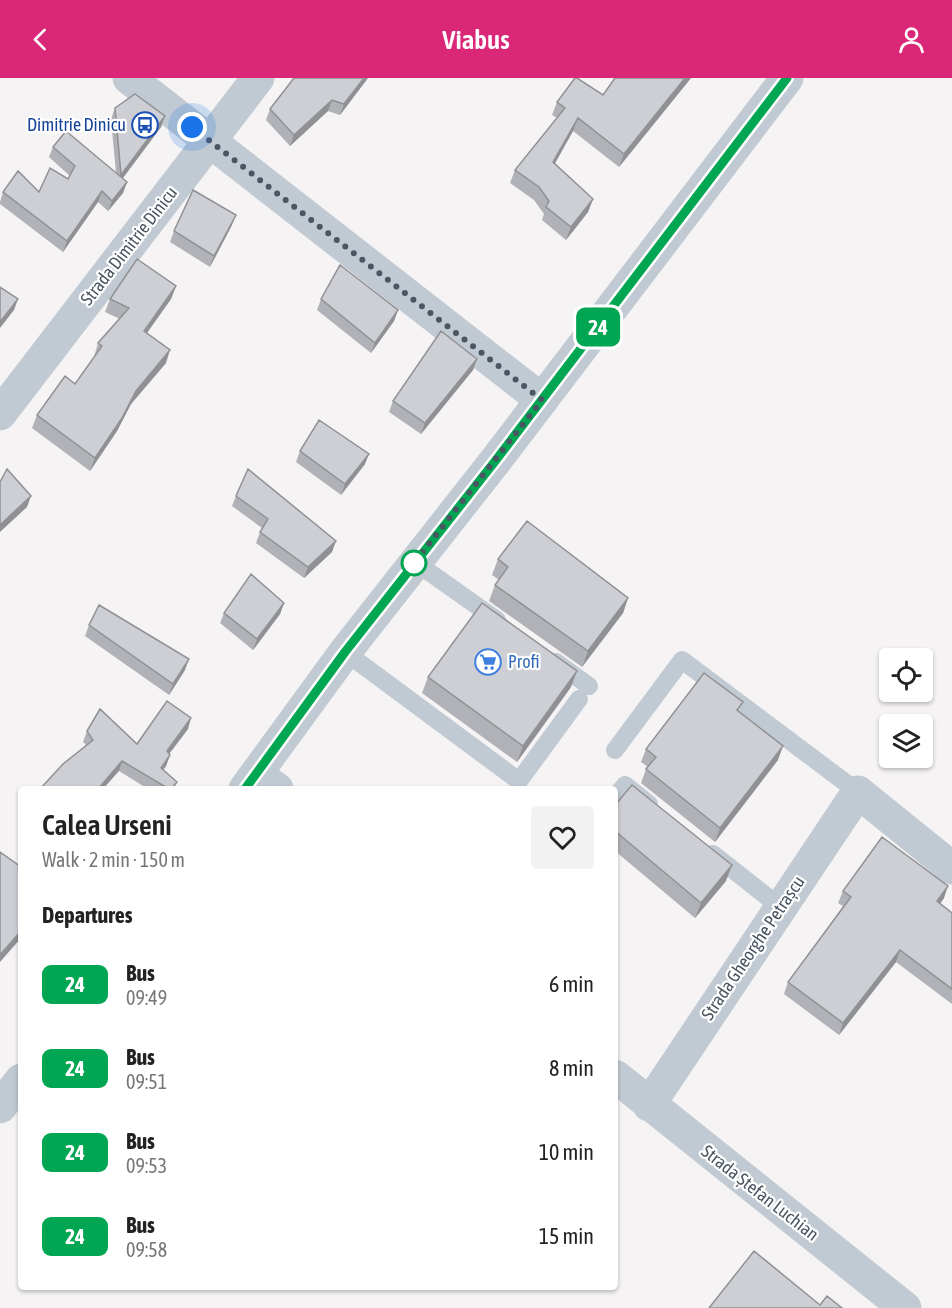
<!DOCTYPE html>
<meta charset="utf-8">
<style>
body{margin:0;font-family:"Asap Condensed",sans-serif;background:#f2f2f2;color:#222;height:100vh;display:flex;flex-direction:column;font-size:22px;white-space:nowrap}
*{box-sizing:border-box;margin:0}
p{font-size:20px;color:#767676}
.icon{flex:none;width:33px;height:33px;fill:none;stroke:currentColor;stroke-width:2;stroke-linecap:round;stroke-linejoin:round}
.map{position:relative;flex:1;overflow:hidden}
.side{position:absolute;left:18px;top:708px;width:600px;height:504px;display:flex;flex-direction:column;background:#fff;border-radius:6px;box-shadow:0 2px 4px #0004}
.side>*{flex:none}
.badge{padding:0 12px;border-radius:9px;font-size:21px;line-height:39px}
.controls{position:absolute;left:879px;top:570px;display:grid;gap:12px}
.controls a{display:grid;place-items:center;width:54px;height:54px;border-radius:6px;background:#fff;box-shadow:0 2px 4px #0004;font-size:30px}
.you{position:absolute;width:30px;height:30px;margin:-15px;border:4px solid #fff;border-radius:50%;background:#1a73e8;box-shadow:0 0 0 9px #1a73e833}
.map>.badge{position:absolute;translate:-50% -50%;box-shadow:0 0 0 3px #fff}
h2{padding:0 24px;font-size:22px;line-height:54px}
.round{display:grid;place-items:center;flex:none;width:63px;height:63px;border-radius:6px;background:#f2f2f2}
.head{display:flex;align-items:center;justify-content:space-between;height:102px;padding:0 24px}
h1{font-size:28px;font-weight:600;line-height:45px}
ul{padding:0;list-style:none}
li{display:flex;align-items:center;gap:18px;height:84px;padding:0 24px}
li div{flex:1}
li b{display:block;font-size:22px}
li em{font-style:normal}
li .badge{min-width:66px;font-weight:700;text-align:center}
header{display:flex;justify-content:space-between;align-items:center;height:78px;padding:0 24px;background:#db2777;color:#fff;font-size:27px;font-weight:600}
.map>svg:first-child{display:block}
.lines{fill:none;stroke-linecap:round;stroke-linejoin:round}
.service{stroke:#c1cad2;stroke-width:18}
.minor{stroke:#c1cad2;stroke-width:33}
.tertiary{stroke:#c1cad2;stroke-width:33}
.wall{fill:#b0b2b7}
.shaded-wall{fill:#909195}
.building{fill:#cdcfd5;stroke:#909195;stroke-width:1.5}
.line-casing{stroke:#fff;stroke-width:14}
.line{stroke:#00a651;stroke-width:9}
.walk{stroke:#4a5661;stroke-width:6;stroke-dasharray:0 10.8}
.stop-dot{fill:#fff;stroke:#00a651;stroke-width:3}
.labels{text-anchor:middle;stroke-width:4.5;stroke-linejoin:round;paint-order:stroke}
.transit-label{font-size:18px;fill:#164399;stroke:#fff;text-anchor:end}
.street-label{font-size:18px;fill:#4a5661;stroke:#fff}
.shop-label{font-size:18px;fill:#366cbe;stroke:#fff;text-anchor:start}
</style>
<header><svg class="icon" aria-label="back" viewBox="0 0 24 24"><path d="M15 5l-7 7 7 7"/></svg>Viabus<svg class="icon" aria-label="person" viewBox="0 0 24 24"><circle cx="12" cy="8" r="4"/><path d="M4 21q1-7 8-7t8 7"/></svg></header>
<div class="map">
<svg width="952" height="1230" viewBox="0 0 952 1230">
<rect width="100%" height="100%" fill="#f5f3f3"/>
<g class="lines">
<path class="service" d="M 415,484 L 497,542
M 345,574 L 519,703 L 579,621
M 556,584 L 589,608
M 615,672 L 682,582 L 858,714
M 615,719 L 625,707 L 649,726
M 713,776 L 780,829"/>
<path class="minor" d="M 0,336 L 258,0
M 256,696 L 277,711
M 615,998 L 905,1230
M 649,1027 L 858,714 L 952,790"/>
<path class="tertiary" d="M 129,0 L 542,322
M 245,711 L 345,574 L 496,382 L 787,0
M 0,1029 L 21,1002"/>
</g>
<path class="wall" d="M 294,0 L 368,0 L 340,37 L 328,33 L 290,68 L 266,42 L 270,31 Z
M 615,0 L 691,0 L 619,89 L 573,53 L 554,86 L 593,121 L 588,134 L 566,162 L 542,142 L 544,136 L 534,122 L 510,105 L 515,92 L 557,40 L 552,37 L 557,24 L 603,17 Z
M 115,30 L 165,38 L 161,49 L 122,101 L 127,104 L 123,115 L 108,133 L 98,124 L 63,174 L 0,126 L 0,124 L 3,114 L 39,114 L 68,101 L 70,98 L 49,79 L 53,69 L 116,95 L 111,41 Z
M 232,147 L 210,189 L 170,164 L 174,153 Z
M 176,208 L 171,221 L 147,255 L 166,285 L 131,326 L 117,353 L 90,393 L 32,350 L 37,337 L 75,306 L 94,279 L 98,265 L 120,241 L 105,234 L 110,221 Z
M 321,221 L 398,232 L 394,243 L 371,275 L 317,232 Z
M 477,281 L 473,292 L 421,356 L 389,334 L 393,323 Z
M 300,373 L 365,386 L 341,417 L 296,384 Z
M 236,418 L 332,474 L 304,500 L 256,465 L 260,454 L 262,450 L 232,428 Z
M 498,481 L 628,520 L 623,535 L 582,589 L 489,523 L 495,507 L 499,502 L 492,497 Z
M 284,525 L 280,536 L 253,572 L 220,545 L 224,535 Z
M 89,547 L 185,592 L 169,617 L 85,558 Z
M 428,599 L 571,609 L 517,684 L 422,615 Z
M 739,634 L 778,682 L 715,764 L 641,705 L 646,691 L 648,689 L 641,684 L 646,671 Z
M 188,651 L 169,676 L 170,677 L 166,688 L 163,691 L 177,704 L 174,711 L 148,711 L 119,693 L 86,667 L 83,664 L 87,653 L 137,666 Z
M 615,727 L 726,803 L 695,840 L 615,773 Z
M 843,813 L 944,820 L 940,826 L 952,835 L 952,926 L 896,884 L 839,957 L 784,916 L 788,904 L 843,828 L 838,825 Z"/>
<path class="shaded-wall" d="M 364,0 L 368,0 L 340,37 L 344,26 Z
M 685,0 L 691,0 L 619,89 L 624,76 Z
M 332,22 L 328,33 L 290,68 L 294,57 Z
M 165,38 L 161,49 L 117,108 L 121,97 Z
M 578,40 L 573,53 L 548,98 L 553,84 Z
M 127,104 L 123,115 L 108,133 L 112,123 Z
M 102,113 L 98,124 L 63,174 L 67,163 Z
M 593,121 L 588,134 L 566,162 L 571,149 Z
M 236,137 L 232,147 L 210,189 L 214,178 Z
M 176,208 L 171,221 L 139,266 L 144,253 Z
M 18,221 L 14,232 L 0,250 L 0,244 Z
M 398,232 L 394,243 L 371,275 L 375,265 Z
M 170,272 L 166,285 L 131,326 L 117,353 L 90,393 L 95,380 L 136,313 Z
M 477,281 L 473,292 L 421,356 L 425,345 Z
M 369,376 L 365,386 L 341,417 L 345,406 Z
M 31,418 L 27,429 L 0,454 L 0,447 Z
M 336,463 L 332,474 L 304,500 L 308,489 Z
M 628,520 L 623,535 L 582,589 L 588,573 Z
M 284,525 L 280,536 L 253,572 L 257,561 Z
M 189,581 L 185,592 L 169,617 L 173,606 Z
M 577,593 L 571,609 L 517,684 L 523,668 Z
M 191,640 L 188,651 L 163,684 L 167,673 Z
M 783,668 L 778,682 L 715,764 L 720,750 Z
M 170,677 L 166,688 L 158,700 L 161,690 Z
M 122,683 L 119,693 L 103,711 L 98,711 Z
M 732,787 L 726,803 L 695,840 L 701,825 Z
M 948,808 L 944,820 L 933,835 L 937,823 Z
M 21,853 L 21,860 L 0,884 L 0,877 Z
M 900,872 L 896,884 L 839,957 L 843,945 Z"/>
<path class="building" d="M 294,0 L 364,0 L 344,26 L 332,22 L 294,57 L 270,31 Z
M 575,0 L 577,0 L 603,17 L 615,0 L 685,0 L 624,76 L 578,40 L 553,84 L 593,121 L 571,149 L 546,129 L 549,123 L 539,109 L 515,92 L 565,30 L 557,24 Z
M 135,16 L 165,38 L 121,97 L 115,30 Z
M 66,53 L 127,104 L 112,123 L 102,113 L 67,163 L 3,114 L 18,93 L 39,114 L 50,90 L 68,101 L 75,88 L 53,69 Z
M 193,112 L 236,137 L 214,178 L 174,153 Z
M 137,181 L 176,208 L 144,253 L 170,272 L 136,313 L 122,340 L 95,380 L 37,337 L 65,298 L 75,306 L 102,268 L 98,265 L 129,230 L 110,221 Z
M 340,187 L 398,232 L 375,265 L 321,221 Z
M 0,209 L 18,221 L 0,244 Z
M 441,253 L 477,281 L 425,345 L 393,323 Z
M 319,342 L 369,376 L 345,406 L 300,373 Z
M 7,391 L 31,418 L 0,447 L 0,404 Z
M 248,391 L 336,463 L 308,489 L 260,454 L 268,441 L 236,418 Z
M 527,443 L 628,520 L 588,573 L 495,507 L 508,489 L 498,481 Z
M 251,496 L 284,525 L 257,561 L 224,535 Z
M 482,525 L 577,593 L 523,668 L 428,599 Z
M 99,527 L 189,581 L 173,606 L 89,547 Z
M 704,595 L 743,624 L 737,632 L 783,668 L 720,750 L 646,691 L 656,679 L 646,671 Z
M 167,623 L 191,640 L 167,673 L 170,677 L 161,690 L 177,704 L 171,711 L 169,711 L 122,683 L 98,711 L 40,711 L 63,686 L 93,662 L 87,653 L 100,631 L 137,666 Z
M 632,707 L 732,787 L 701,825 L 615,753 L 615,727 Z
M 882,759 L 948,808 L 937,823 L 952,835 L 952,911 L 900,872 L 843,945 L 788,904 L 851,819 L 843,813 Z
M 0,774 L 21,789 L 21,853 L 0,877 Z
M 754,1173 L 820,1227 L 827,1218 L 842,1230 L 709,1230 Z"/>
<g class="lines">
<g class="line-casing">
<path id="line" d="M 245,711 L 345,574 L 496,382 L 787,0"/>
</g>
<use href="#line" class="line"/>
<path class="walk" d="M 192,49 L 542,322 L 414,485"/>
</g>
<defs>
<g id="bus-ring" transform="scale(1.35)"><circle r="9.5" fill="#fff" stroke="#1a4fb4" stroke-width="1.5"/><path d="M-5-6H5V4H4V6H2V4H-2V6H-4V4H-5ZM-3.5-4V0h7V-4ZM-3.5 1.2v1.5H-2V1.2ZM2 1.2v1.5H3.5V1.2Z" fill="#1a4fb4"/></g>
<g id="supermarket-ring" transform="scale(1.35)"><circle r="9.5" fill="#fff" stroke="#3f7fe0" stroke-width="1.5"/><path d="M-6-5.5h2.5l.6 2H6L4.5 2H-2.5L-4.4-4H-6ZM-1.5 3.2a1.3 1.3 0 1 0 .1 0ZM3 3.2a1.3 1.3 0 1 0 .1 0Z" fill="#3f7fe0"/></g>
</defs>
<g fill-rule="evenodd">
<use href="#bus-ring" x="145" y="47"/>
<use href="#supermarket-ring" x="488" y="584"/>
</g>
<circle class="stop-dot" cx="414" cy="485" r="12"/>
<g class="labels">
<g class="transit-label">
<text x="126" y="53">Dimitrie Dinicu</text>
</g>
<g class="street-label">
<text transform="translate(129 168) rotate(-52)" y="6">Strada Dimitrie Dinicu</text>
<text transform="translate(753 870) rotate(-56)" y="6">Strada Gheorghe Petrașcu</text>
<text transform="translate(760 1115) rotate(38)" y="6">Strada Ștefan Luchian</text>
</g>
<g class="shop-label">
<text x="508" y="590">Profi</text>
</g>
</g>
</svg>
<div class="controls">
<a><svg class="icon" aria-label="locate" viewBox="0 0 24 24"><circle cx="12" cy="12" r="6"/><path d="M12 2v4M12 18v4M2 12h4M18 12h4"/></svg></a>
<a><svg class="icon" aria-label="layers" viewBox="0 0 24 24"><path d="M12 4l9 5-9 5-9-5zM3 14l9 5 9-5"/></svg></a>
</div>
<div class="you" style="left:192px;top:49px"></div>
<b class="badge" style="left:598px;top:249px;background:#00a651;color:#fff">24</b>
<section class="side">
<div class="head"><div><h1>Calea Urseni</h1><p>Walk · 2 min · 150 m</p></div><a class="round"><svg class="icon" aria-label="heart" viewBox="0 0 24 24"><path d="M12 20l-8-8c-3-5 5-10 8-4 3-6 11-1 8 4z"/></svg></a></div>
<h2>Departures</h2>
<ul>
<li><span class="badge" style="background:#00a651;color:#fff">24</span><div><b>Bus</b><p>09:49</p></div><em>6 min</em></li>
<li><span class="badge" style="background:#00a651;color:#fff">24</span><div><b>Bus</b><p>09:51</p></div><em>8 min</em></li>
<li><span class="badge" style="background:#00a651;color:#fff">24</span><div><b>Bus</b><p>09:53</p></div><em>10 min</em></li>
<li><span class="badge" style="background:#00a651;color:#fff">24</span><div><b>Bus</b><p>09:58</p></div><em>15 min</em></li>
</ul>
</section>
</div>
